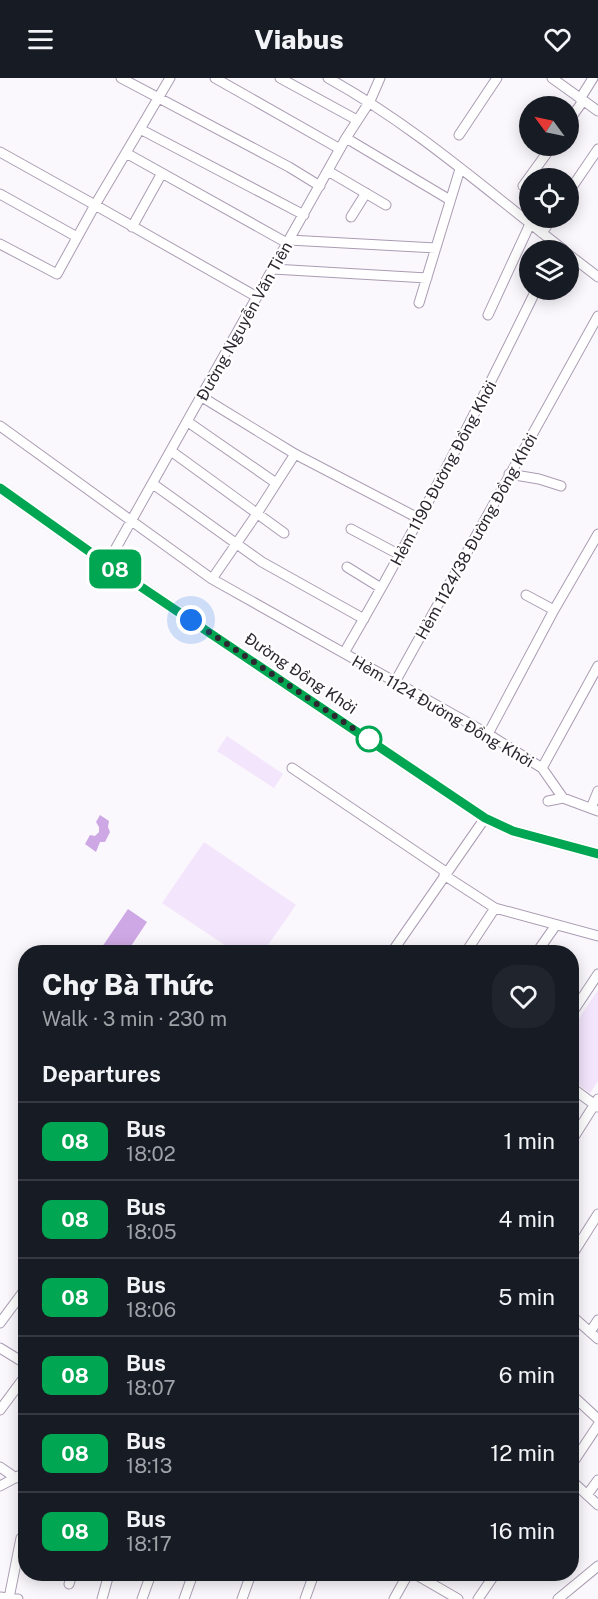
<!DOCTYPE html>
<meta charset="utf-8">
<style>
body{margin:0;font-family:"Public Sans",sans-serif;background:#20242c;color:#f1f3f6;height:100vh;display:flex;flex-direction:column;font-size:22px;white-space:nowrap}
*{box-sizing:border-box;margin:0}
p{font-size:20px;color:#9ea1a6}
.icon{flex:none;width:33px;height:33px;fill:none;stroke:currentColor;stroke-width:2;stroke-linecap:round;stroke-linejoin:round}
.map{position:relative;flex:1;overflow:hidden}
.side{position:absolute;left:18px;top:867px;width:561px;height:636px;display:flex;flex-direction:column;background:#171b24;border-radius:24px;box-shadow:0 3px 15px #0003}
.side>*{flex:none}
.badge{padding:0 12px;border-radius:9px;font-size:21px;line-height:39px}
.needle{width:39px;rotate:303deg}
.tools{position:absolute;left:519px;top:18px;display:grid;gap:12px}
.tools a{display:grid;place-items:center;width:60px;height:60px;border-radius:50%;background:#171b24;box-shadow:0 3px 15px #0003;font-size:30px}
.you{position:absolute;width:30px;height:30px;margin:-15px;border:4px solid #fff;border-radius:50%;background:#1a73e8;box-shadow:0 0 0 9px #1a73e833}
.map>.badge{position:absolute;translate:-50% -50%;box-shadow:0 0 0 3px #fff}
h2{padding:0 24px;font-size:22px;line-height:54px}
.round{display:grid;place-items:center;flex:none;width:63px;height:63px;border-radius:24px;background:#20242c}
.summary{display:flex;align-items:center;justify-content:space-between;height:102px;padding:0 24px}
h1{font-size:28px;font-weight:800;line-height:45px}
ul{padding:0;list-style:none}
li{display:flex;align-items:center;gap:18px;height:78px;padding:0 24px;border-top:2px solid #363941}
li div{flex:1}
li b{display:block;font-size:22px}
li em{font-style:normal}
li .badge{min-width:66px;font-weight:700;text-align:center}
header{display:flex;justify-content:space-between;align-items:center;height:78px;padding:0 24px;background:#171b24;font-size:27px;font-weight:800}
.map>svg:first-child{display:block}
.green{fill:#f3e5fc}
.water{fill:#cea8e5}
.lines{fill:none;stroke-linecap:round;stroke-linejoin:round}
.minor-casing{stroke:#aa9cb3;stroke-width:11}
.major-casing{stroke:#d5d4d6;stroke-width:14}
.minor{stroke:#fff;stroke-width:9}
.major{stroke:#d6b3eb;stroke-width:12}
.line-casing{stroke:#fff;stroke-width:14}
.line{stroke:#00a651;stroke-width:9}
.walk{stroke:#2d2730;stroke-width:6;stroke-dasharray:0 10.8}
.stop-dot{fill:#fff;stroke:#00a651;stroke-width:3}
.labels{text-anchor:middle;stroke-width:4.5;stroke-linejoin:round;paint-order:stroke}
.street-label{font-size:16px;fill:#2d2730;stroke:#fff}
</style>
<header><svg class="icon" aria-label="menu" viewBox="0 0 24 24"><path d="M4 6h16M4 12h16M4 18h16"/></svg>Viabus<svg class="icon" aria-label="heart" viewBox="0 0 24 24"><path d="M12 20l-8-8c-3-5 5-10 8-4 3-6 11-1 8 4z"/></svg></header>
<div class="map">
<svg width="598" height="1521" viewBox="0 0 598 1521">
<rect width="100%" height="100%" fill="#fbf8fd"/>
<path class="green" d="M 227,658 L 283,696 L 274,710 L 217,673 Z
M 204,764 L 296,827 L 263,874 L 235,874 L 162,825 Z
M 598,912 L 598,1003 L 590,1015 L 572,1002 L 572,951 Z"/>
<path class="water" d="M 100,737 L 109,743 L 108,749 L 110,754 L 105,764 L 100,764 L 96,774 L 85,766 L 90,757 L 95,758 L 99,754 L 99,749 L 96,744 Z
M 128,831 L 147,844 L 127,874 L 109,874 L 102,869 Z"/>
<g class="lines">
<g class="minor-casing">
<path id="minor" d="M 121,0 L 289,89 L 320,108
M 170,0 L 140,51 L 304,137
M 215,0 L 340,71
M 280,0 L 357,42
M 328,0 C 415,48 486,112 564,172
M 552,0 L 598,33
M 580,21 L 593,0
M 568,44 L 583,23
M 459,57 L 497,0
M 346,60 L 450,122
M 0,74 L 95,127 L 140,51
M 126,75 L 287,165
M 328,93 L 386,127
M 523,108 L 552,68
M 568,115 L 598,71
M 0,116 L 77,159
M 351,139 L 366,115
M 132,149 L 162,95
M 542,155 L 552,140
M 289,162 L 436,170
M 0,166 L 57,196 L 95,127 L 257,219
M 568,176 L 598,199
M 273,191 L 427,200
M 419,225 L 460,91
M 488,237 L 530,146
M 202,319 L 295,376 L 418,440
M 188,344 L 276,405
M 0,348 L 212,501 L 488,656 L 542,690 L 563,720
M 171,373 L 284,455
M 509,396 L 539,401 L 561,408
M 153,406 L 262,484 L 364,541
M 351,451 L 400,477
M 107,486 L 346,60 L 370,23 L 380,0
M 347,489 L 381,510
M 212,501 L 256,437 L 295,376
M 526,517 L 554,532
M 344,575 C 413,457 476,335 536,212
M 395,604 L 598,238
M 488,656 L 554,532 L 598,456
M 292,690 L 446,794
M 542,690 L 598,588
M 548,723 L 563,720 L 598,733
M 591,730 L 598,713
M 444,797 L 495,830 L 598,858
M 392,874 L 485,740
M 466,874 L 495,830
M 537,874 L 556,847
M 572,935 L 598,896
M 572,1010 L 598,1029
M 572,1062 L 598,1021
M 572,1177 L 598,1136
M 572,1238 L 598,1261
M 0,1245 L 26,1210
M 590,1254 L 598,1242
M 0,1270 L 26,1286
M 572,1317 L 598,1341
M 0,1332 L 26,1297
M 572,1386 L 598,1347
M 0,1389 L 16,1400
M 572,1403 L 598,1427
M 0,1408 L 26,1394
M 587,1417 L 598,1402
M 415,1496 L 458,1521
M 69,1506 L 72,1496
M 0,1519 L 18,1521
M 9,1520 L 21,1460
M 102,1521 L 109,1496
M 142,1521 L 151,1496
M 184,1521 L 193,1496
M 242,1521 L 251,1496
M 305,1521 L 314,1496
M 394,1521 L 408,1496
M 478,1521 L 495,1496
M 558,1521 L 598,1488"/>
</g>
<g class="major-casing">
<path id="major" d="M 0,410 L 107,486 L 485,740 L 513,753 L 598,776"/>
</g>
<use href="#minor" class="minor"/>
<use href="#major" class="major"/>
</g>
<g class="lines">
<g class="line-casing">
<path id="line" d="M 0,410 L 107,486 L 485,740 L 513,753 L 598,776"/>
</g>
<use href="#line" class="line"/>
<path class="walk" d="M 191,542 L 369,661"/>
</g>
<circle class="stop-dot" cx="369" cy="661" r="12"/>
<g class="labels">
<g class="street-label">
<text transform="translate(244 243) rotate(-61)" y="6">Đường Nguyễn Văn Tiên</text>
<text transform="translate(443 395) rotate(-62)" y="6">Hẻm 1190 Đường Đồng Khởi</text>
<text transform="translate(476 458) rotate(-61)" y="6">Hẻm 1124/38 Đường Đồng Khởi</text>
<text transform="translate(301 595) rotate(34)" y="6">Đường Đồng Khởi</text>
<text transform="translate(443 633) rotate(30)" y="6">Hẻm 1124 Đường Đồng Khởi</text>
</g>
</g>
</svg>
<div class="tools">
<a><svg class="needle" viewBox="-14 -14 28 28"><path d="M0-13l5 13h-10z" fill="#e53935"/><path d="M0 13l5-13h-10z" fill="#9ea1a6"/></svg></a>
<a><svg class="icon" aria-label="locate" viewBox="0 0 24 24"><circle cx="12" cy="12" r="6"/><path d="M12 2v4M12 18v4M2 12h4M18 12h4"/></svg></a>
<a><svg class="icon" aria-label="layers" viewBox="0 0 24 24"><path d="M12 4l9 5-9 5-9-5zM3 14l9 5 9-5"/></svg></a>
</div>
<div class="you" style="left:191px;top:542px"></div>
<b class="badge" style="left:115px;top:491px;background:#00a651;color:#fff">08</b>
<section class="side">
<div class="summary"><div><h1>Chợ Bà Thức</h1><p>Walk · 3 min · 230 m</p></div><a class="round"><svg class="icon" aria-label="heart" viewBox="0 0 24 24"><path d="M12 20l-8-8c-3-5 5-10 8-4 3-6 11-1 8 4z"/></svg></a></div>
<h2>Departures</h2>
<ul>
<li><span class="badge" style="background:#00a651;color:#fff">08</span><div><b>Bus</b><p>18:02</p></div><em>1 min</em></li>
<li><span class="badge" style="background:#00a651;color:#fff">08</span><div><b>Bus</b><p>18:05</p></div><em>4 min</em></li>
<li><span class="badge" style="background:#00a651;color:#fff">08</span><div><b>Bus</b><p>18:06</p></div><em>5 min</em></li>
<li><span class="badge" style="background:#00a651;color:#fff">08</span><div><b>Bus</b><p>18:07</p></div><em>6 min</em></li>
<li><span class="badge" style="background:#00a651;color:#fff">08</span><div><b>Bus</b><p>18:13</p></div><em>12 min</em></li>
<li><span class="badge" style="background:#00a651;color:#fff">08</span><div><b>Bus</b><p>18:17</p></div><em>16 min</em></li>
</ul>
</section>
</div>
